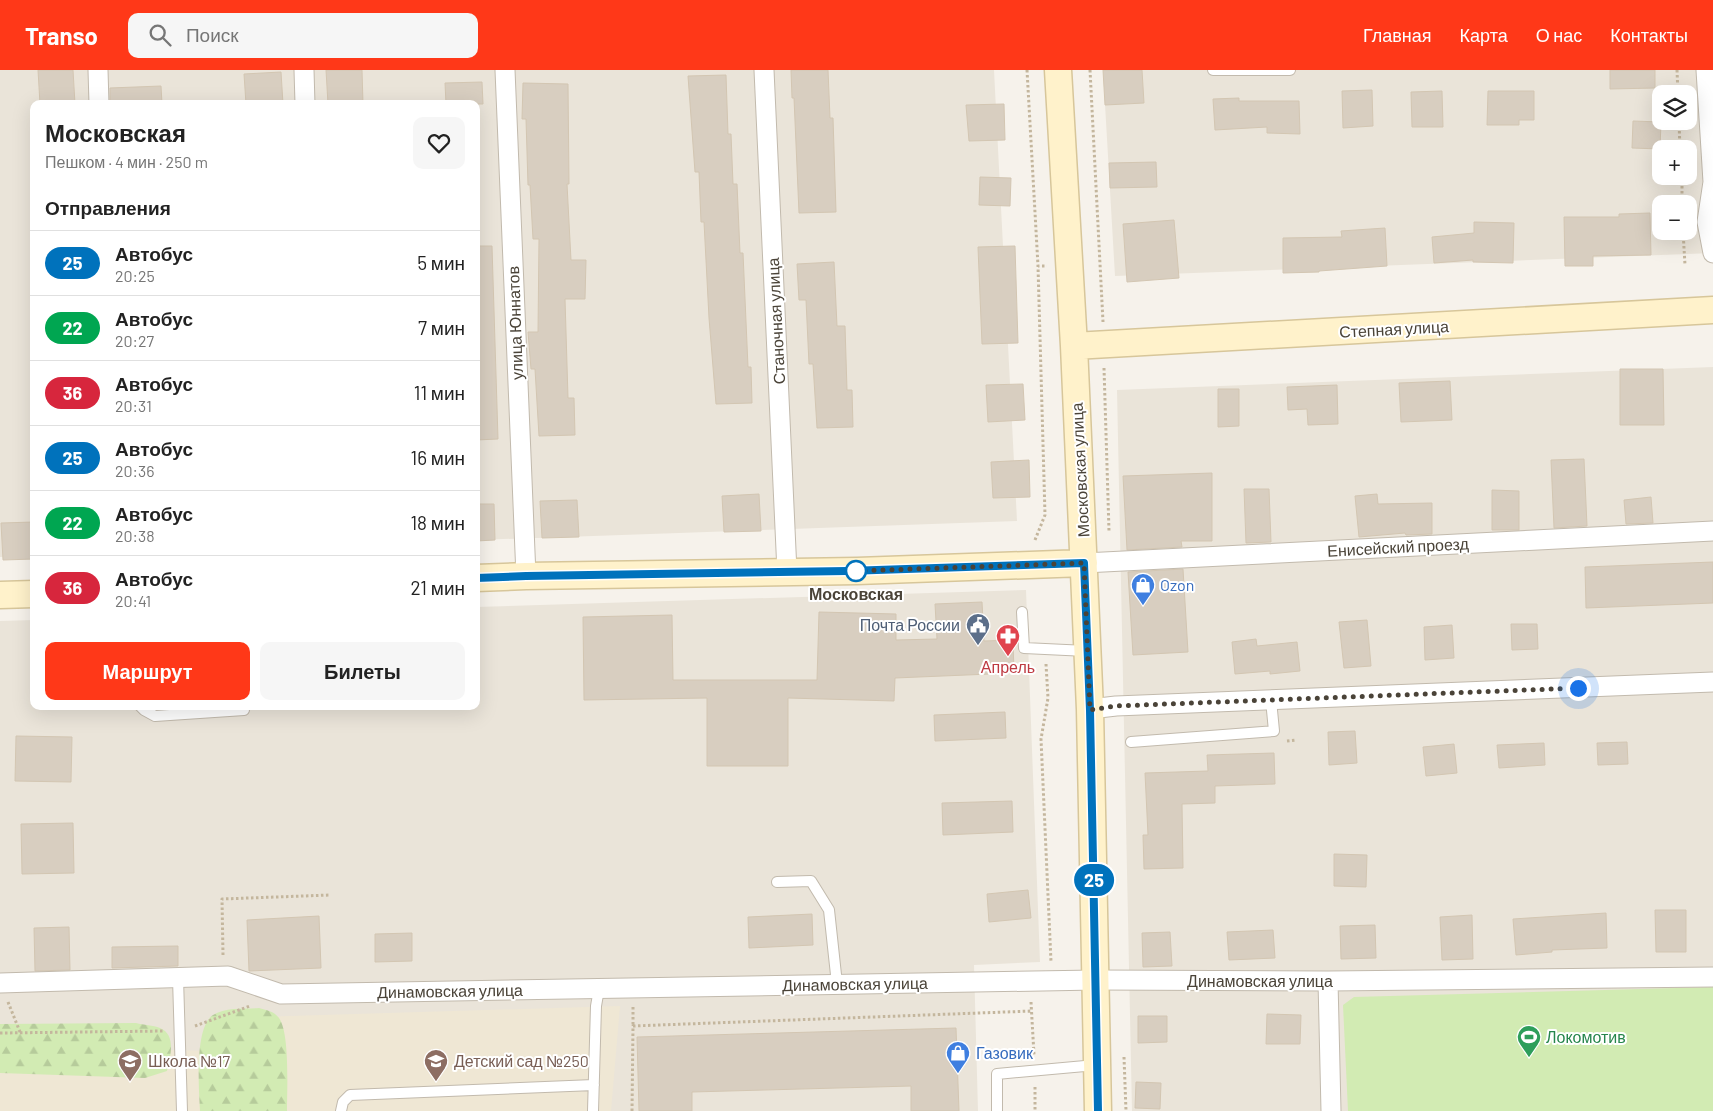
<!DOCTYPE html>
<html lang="ru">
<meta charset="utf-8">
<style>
body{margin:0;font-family:Barlow,sans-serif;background:#f6f6f6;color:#222;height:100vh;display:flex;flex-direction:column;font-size:19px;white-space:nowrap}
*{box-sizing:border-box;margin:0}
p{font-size:16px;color:#767676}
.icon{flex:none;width:28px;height:28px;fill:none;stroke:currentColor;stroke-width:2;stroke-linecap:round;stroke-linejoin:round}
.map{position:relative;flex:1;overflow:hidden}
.drawer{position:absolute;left:30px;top:30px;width:450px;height:610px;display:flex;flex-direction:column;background:#fff;border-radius:10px;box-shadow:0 5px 20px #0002}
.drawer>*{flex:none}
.badge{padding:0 10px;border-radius:16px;font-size:18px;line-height:32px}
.controls{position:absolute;left:1652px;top:15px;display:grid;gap:10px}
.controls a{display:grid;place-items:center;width:45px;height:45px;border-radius:10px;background:#fff;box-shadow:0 5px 20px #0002;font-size:25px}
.you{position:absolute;width:25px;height:25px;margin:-12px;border:4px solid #fff;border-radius:50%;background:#1a73e8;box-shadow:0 0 0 8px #1a73e833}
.map>.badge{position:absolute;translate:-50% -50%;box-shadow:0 0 0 2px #fff}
h2{padding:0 15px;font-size:19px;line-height:45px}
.round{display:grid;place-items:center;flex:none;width:52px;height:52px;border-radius:10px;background:#f6f6f6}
.head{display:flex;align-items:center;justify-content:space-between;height:85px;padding:0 15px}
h1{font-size:24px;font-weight:600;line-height:38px}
.cta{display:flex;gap:10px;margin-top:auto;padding:10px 15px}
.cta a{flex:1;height:58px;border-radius:10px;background:#ff3818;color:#fff;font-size:20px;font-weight:600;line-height:58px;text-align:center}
.cta a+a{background:#f6f6f6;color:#222}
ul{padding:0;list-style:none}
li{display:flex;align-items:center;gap:15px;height:65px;padding:0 15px;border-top:1px solid #e0e0e0}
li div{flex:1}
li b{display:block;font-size:19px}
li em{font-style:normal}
li .badge{min-width:55px;font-weight:700;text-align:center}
header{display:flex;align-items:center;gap:30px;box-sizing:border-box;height:70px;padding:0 25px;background:#ff3818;color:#fff}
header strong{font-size:24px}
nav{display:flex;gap:28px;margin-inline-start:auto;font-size:18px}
.search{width:350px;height:45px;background:#f6f6f6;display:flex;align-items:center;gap:12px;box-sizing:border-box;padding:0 18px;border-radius:10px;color:#767676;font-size:19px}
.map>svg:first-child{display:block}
.residential{fill:#eae4d9;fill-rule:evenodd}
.education{fill:#efe7d4}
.grass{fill:#d2ebb3}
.forest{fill:url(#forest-firs)}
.building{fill:#d8cec0;stroke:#d3c6b2}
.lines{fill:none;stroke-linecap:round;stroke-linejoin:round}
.lane-casing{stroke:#c2baad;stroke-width:12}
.street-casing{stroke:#c2baad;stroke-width:21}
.secondary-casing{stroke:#d7c69a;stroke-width:29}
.path{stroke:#c4b69d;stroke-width:3;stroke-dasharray:2.5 2.5;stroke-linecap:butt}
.lane{stroke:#fff;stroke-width:10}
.street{stroke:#fff;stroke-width:19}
.secondary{stroke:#fff2cb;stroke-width:26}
.line-casing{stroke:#fff;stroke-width:11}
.line{stroke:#0072bc;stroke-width:8}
.walk{stroke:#4a4338;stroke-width:5;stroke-dasharray:0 9}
.stop-dot{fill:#fff;stroke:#0072bc;stroke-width:2.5}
.labels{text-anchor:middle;stroke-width:4;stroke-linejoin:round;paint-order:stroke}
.street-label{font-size:16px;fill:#4a4338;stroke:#fff}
.shop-label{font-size:16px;fill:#366cbe;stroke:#fff;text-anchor:start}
.stop-label{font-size:16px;font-weight:bold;fill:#4a4338;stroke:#fff}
.service-label{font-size:16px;fill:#4e5e75;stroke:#fff;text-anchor:end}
.health-label{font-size:16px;fill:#be3a42;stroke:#fff}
.leisure-label{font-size:16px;fill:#27864d;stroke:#fff;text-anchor:start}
.education-label{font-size:16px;fill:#785e54;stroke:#fff;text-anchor:start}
</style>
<header>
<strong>Transo</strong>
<div class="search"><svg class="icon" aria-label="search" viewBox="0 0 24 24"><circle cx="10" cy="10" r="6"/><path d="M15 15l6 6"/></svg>Поиск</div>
<nav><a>Главная</a><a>Карта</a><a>О нас</a><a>Контакты</a></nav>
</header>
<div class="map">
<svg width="1713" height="1041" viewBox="0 0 1713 1041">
<defs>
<pattern id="forest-firs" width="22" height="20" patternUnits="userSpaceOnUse" patternTransform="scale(1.25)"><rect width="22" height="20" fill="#d2ebb3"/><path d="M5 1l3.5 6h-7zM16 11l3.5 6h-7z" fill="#b6cb9b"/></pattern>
</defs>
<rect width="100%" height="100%" fill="#f6f2eb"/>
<path class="residential" d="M 0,0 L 994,0 L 1017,451 L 476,470 L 476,34 L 34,34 L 34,486 L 0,487 Z
M 1103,0 L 1713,0 L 1713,183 L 1115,206 ZM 1661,24 L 1689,24 L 1689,51 L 1661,51 ZM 1661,79 L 1689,79 L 1689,106 L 1661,106 ZM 1661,134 L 1689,134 L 1689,161 L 1661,161 Z
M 1713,297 L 1713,1041 L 1132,1041 L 1117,320 Z
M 1026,520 L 1040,892 L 974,895 L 978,1041 L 0,1041 L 0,551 L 34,550 L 34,636 L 476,636 L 476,537 Z"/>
<path class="education" d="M 620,936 L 611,1041 L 0,1041 L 0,976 L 258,982 L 257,947 Z"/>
<path class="grass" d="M 1713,917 L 1713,1041 L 1348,1041 L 1343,935 L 1354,927 Z"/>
<path class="forest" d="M 259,938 C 266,940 274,941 279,948 C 290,963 287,1021 287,1041 L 200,1041 C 199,1020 194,957 213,945 C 225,937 245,939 259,938 Z
M 136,953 C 144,955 153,955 160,958 C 177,965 170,988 167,1001 L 145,1008 L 0,1003 L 0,954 Z"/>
<path class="building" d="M 38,0 L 73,0 L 75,34 L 40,34 Z
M 326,0 L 362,0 L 363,34 L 328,34 Z
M 791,0 L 828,0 L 830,48 L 833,48 L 836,142 L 799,143 L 794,28 L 792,28 Z
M 1103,0 L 1142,0 L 1144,33 L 1105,35 Z
M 1610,0 L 1655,0 L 1655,18 L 1610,19 Z
M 281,2 L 283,34 L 246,34 L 244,4 Z
M 726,5 L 728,64 L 731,64 L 733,114 L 737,114 L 740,183 L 743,183 L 748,297 L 751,297 L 752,333 L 716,334 L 709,248 L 704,152 L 701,152 L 699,102 L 695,102 L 688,6 Z
M 482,12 L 483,34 L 446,34 L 445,13 Z
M 523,13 L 568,14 L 569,114 L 567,114 L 571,190 L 586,190 L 585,229 L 565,229 L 568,328 L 574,328 L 575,365 L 539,366 L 535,299 L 531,299 L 528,262 L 538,262 L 539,169 L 533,169 L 530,115 L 528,115 L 526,49 L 522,49 Z
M 161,16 L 162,34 L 110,34 L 110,18 Z
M 1372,20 L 1373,56 L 1343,58 L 1342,21 Z
M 1442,21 L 1443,57 L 1412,57 L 1411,22 Z
M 1488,21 L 1534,21 L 1534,50 L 1519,50 L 1519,55 L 1487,55 Z
M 1239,28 L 1239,31 L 1299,31 L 1300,64 L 1267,63 L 1267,57 L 1215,60 L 1213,29 Z
M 1004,34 L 1005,70 L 969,71 L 966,35 Z
M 1633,51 L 1661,52 L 1660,79 L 1632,78 Z
M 1156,92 L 1157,117 L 1110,118 L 1109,93 Z
M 980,107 L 1011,108 L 1010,136 L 979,135 Z
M 1650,143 L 1651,185 L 1593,186 L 1593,196 L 1565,196 L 1564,147 L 1619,147 L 1619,144 Z
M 1174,150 L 1179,208 L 1127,212 L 1123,154 Z
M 1474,152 L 1514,153 L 1513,193 L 1473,192 L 1473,190 L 1434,193 L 1432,167 L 1474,163 Z
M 1385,158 L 1387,196 L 1319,201 L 1319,202 L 1283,203 L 1283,168 L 1342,167 L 1341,161 Z
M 476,176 L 492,176 L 498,369 L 476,370 Z
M 1015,176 L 1018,273 L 982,274 L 978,177 Z
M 834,192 L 837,256 L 845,256 L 847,320 L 852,320 L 853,357 L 817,358 L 813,294 L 809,294 L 806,230 L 799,230 L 797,194 Z
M 1620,299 L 1663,299 L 1664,355 L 1620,355 Z
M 1450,311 L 1452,350 L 1401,352 L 1399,313 Z
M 1023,314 L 1025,350 L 988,352 L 986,315 Z
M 1337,315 L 1338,354 L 1308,355 L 1307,339 L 1288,340 L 1287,317 Z
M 1218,319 L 1239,319 L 1239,356 L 1218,357 Z
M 1584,389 L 1587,456 L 1554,458 L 1551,390 Z
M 1029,390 L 1030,427 L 993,428 L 991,392 Z
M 1212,403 L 1212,471 L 1181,471 L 1182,477 L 1127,480 L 1123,406 Z
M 1244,419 L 1269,419 L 1271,472 L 1246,473 Z
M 1492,420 L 1519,421 L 1519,460 L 1492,460 Z
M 759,424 L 761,461 L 724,462 L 722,426 Z
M 1377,424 L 1378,434 L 1432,433 L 1432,464 L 1406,465 L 1405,463 L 1359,467 L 1355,426 Z
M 1651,427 L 1653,453 L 1626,454 L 1624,430 Z
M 577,430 L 579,467 L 542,468 L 540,431 Z
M 476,434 L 494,434 L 495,470 L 476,471 Z
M 34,452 L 34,489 L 3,490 L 1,453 Z
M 1713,492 L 1713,533 L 1586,538 L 1585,497 Z
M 1183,499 L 1188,582 L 1133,585 L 1128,502 Z
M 982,532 L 984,571 L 1013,570 L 1014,603 L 895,608 L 894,631 L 788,628 L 788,696 L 707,696 L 707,628 L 584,630 L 583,547 L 672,545 L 673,610 L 817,610 L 819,542 L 896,544 L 896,570 L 937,569 L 935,534 Z
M 1367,550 L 1371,596 L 1344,598 L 1339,552 Z
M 1511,554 L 1537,554 L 1538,579 L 1512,580 Z
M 1452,555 L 1454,588 L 1425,590 L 1424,557 Z
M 1256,569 L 1257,576 L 1297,572 L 1300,601 L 1270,604 L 1270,601 L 1235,604 L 1232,572 Z
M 1005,642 L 1006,668 L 935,671 L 934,645 Z
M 1355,661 L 1357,693 L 1329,695 L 1328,662 Z
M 16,666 L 72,667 L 71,712 L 15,711 Z
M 1627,672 L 1628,694 L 1598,695 L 1597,673 Z
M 1544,673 L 1545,695 L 1499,698 L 1497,675 Z
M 1454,674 L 1457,703 L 1426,706 L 1423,677 Z
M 1274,683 L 1275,714 L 1215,716 L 1215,733 L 1182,734 L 1183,798 L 1144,799 L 1143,765 L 1148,765 L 1145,703 L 1208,701 L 1207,685 Z
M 1012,731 L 1013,762 L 943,765 L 942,733 Z
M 73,753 L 74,803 L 22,804 L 21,754 Z
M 1334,784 L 1367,785 L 1366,817 L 1334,816 Z
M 1028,820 L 1031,848 L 989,852 L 987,824 Z
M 1655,840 L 1686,840 L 1686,882 L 1656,882 Z
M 1606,843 L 1607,878 L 1552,880 L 1552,882 L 1516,885 L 1513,849 Z
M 812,844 L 813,875 L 749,878 L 748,847 Z
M 1472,845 L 1473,889 L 1442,890 L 1440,847 Z
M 319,846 L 321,898 L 249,901 L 247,850 Z
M 1375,855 L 1376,888 L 1341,889 L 1340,856 Z
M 69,857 L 70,900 L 35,901 L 34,858 Z
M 1273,860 L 1275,888 L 1229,890 L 1227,862 Z
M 1170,862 L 1172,896 L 1143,897 L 1142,863 Z
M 412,863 L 412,891 L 375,892 L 375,864 Z
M 178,876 L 178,896 L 112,898 L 112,877 Z
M 1267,944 L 1301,945 L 1300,974 L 1266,974 Z
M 1138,946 L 1167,946 L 1167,972 L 1138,973 Z
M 956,958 L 959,1041 L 911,1041 L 911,1016 L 692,1022 L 692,1041 L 639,1041 L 637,967 Z
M 1136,1012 L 1161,1013 L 1160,1039 L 1135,1038 Z"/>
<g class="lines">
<g class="lane-casing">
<path id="lane" d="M 1213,0 L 1290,0
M 1022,542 L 1024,578 L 1087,581
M 140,636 L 144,640 L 155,646 L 244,640
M 1131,672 L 1274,661 L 1271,630
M 777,812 L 811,811 L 829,840 L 837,914
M 178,908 L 182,1041
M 341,1041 L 343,1032 L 350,1025 L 594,1015
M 593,1041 L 596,936 L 599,919
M 997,1041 L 997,1004 L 1096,995"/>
</g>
<g class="street-casing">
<path id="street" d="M 98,0 L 99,34
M 304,0 L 305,34
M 505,0 L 526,506
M 764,0 L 787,502
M 1706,0 L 1713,112 L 1707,152 L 1713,183
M 1084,493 L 1713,461
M 1090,639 L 1116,636 L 1713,612
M 1328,911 L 1331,1041
M 0,913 L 228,906 L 281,924 L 1096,910 L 1328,911 L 1713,907"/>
</g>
<g class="secondary-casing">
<path id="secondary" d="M 1058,0 L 1074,276 L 1090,639 L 1098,1041
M 1074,276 L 1713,240
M 476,508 L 526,506 L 857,501 L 1084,493
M 0,525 L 34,524"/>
</g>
<path class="path" d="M 1027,0 L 1038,196
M 1090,0 L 1103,252
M 1677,0 L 1678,24
M 1679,51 L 1680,79
M 1682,106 L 1682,134
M 1683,161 L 1685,195
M 1104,298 L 1109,461
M 1035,470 L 1045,445 L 1038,196 L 1047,196
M 1046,594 L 1048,628 L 1041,669 L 1051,892
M 1287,671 L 1296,670
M 223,885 L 222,829 L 330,825
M 8,932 L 20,962
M 1031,932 L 1034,985
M 633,937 L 633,956
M 195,956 L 250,936
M 0,963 L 164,961
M 1124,987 L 1126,1041
M 1035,1017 L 1035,1041
M 632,1041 L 633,956 L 1032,941"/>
<use href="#lane" class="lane"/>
<use href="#street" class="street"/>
<use href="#secondary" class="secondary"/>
</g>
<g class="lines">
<g class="line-casing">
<path id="line" d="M 476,508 L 526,506 L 847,501 L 1084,493 L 1090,640 L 1098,1041"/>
</g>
<use href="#line" class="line"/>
<path class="walk" d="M 856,501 L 1084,493 L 1090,640 L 1116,636 L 1578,618"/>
</g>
<defs>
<g id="shop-pin" transform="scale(1.25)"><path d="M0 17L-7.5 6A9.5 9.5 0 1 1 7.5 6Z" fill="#3f7fe0" stroke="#fff"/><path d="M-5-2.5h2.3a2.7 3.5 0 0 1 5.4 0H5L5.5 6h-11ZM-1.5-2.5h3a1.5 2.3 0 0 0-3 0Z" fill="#fff"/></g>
<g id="civic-pin" transform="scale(1.25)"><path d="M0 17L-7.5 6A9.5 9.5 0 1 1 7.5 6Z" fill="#5c6f8a" stroke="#fff"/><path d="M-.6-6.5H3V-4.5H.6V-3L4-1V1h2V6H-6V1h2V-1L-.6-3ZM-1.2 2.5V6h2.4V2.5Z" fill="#fff"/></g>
<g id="pharmacy-pin" transform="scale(1.25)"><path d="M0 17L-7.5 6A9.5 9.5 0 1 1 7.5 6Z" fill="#e0444e" stroke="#fff"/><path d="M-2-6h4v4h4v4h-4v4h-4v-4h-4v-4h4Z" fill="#fff"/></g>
<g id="stadium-pin" transform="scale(1.25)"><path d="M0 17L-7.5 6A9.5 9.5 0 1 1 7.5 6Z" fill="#2e9e5b" stroke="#fff"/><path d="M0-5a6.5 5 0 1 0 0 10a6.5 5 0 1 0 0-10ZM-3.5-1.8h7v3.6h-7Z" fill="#fff"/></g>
<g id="school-pin" transform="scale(1.25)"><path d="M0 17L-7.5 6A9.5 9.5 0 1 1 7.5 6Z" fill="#8d6e63" stroke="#fff"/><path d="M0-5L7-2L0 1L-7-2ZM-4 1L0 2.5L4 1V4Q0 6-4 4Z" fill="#fff"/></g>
</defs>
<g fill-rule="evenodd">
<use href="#shop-pin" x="1143" y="515"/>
<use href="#civic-pin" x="978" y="555"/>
<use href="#pharmacy-pin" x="1008" y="566"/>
<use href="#stadium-pin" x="1529" y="967"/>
<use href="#shop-pin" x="958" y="983"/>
<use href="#school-pin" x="130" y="991"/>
<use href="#school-pin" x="436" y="991"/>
</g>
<circle class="stop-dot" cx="856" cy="501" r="10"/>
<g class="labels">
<g class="street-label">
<text transform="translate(776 251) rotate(-93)" y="6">Станочная улица</text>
<text transform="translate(515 253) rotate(-92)" y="6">улица Юннатов</text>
<text transform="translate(1394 259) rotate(-3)" y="6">Степная улица</text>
<text transform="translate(1080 400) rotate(-93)" y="6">Московская улица</text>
<text transform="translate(1398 477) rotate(-3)" y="6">Енисейский проезд</text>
<text x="1260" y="917">Динамовская улица</text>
<text transform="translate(855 914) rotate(-1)" y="6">Динамовская улица</text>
<text transform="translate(450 921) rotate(-1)" y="6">Динамовская улица</text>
</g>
<g class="shop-label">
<text x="1160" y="521">Ozon</text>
<text x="976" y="989">Газовик</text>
</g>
<g class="stop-label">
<text x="856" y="530">Московская</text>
</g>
<g class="service-label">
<text x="960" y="561">Почта России</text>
</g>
<g class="health-label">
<text x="1008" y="603">Апрель</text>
</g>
<g class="leisure-label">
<text x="1546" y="973">Локомотив</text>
</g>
<g class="education-label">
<text x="148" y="997">Школа №17</text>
<text x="454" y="997">Детский сад №250</text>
</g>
</g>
</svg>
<div class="controls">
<a><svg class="icon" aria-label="layers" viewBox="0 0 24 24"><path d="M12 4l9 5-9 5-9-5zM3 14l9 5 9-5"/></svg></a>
<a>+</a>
<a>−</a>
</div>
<div class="you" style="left:1578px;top:618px"></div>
<b class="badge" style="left:1094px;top:810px;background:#0072bc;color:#fff">25</b>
<section class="drawer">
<div class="head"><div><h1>Московская</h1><p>Пешком · 4 мин · 250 m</p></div><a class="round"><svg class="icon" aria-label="heart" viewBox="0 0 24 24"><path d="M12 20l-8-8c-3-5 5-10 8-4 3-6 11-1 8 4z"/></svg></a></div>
<h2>Отправления</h2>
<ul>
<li><span class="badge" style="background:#0072bc;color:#fff">25</span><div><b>Автобус</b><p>20:25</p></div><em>5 мин</em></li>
<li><span class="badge" style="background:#00a651;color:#fff">22</span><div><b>Автобус</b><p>20:27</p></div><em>7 мин</em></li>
<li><span class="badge" style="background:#d7263d;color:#fff">36</span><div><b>Автобус</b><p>20:31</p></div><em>11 мин</em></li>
<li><span class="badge" style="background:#0072bc;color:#fff">25</span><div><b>Автобус</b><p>20:36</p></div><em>16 мин</em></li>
<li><span class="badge" style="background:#00a651;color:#fff">22</span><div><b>Автобус</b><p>20:38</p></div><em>18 мин</em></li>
<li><span class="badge" style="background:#d7263d;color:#fff">36</span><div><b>Автобус</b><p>20:41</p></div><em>21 мин</em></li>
</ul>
<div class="cta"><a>Маршрут</a><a>Билеты</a></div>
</section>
</div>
